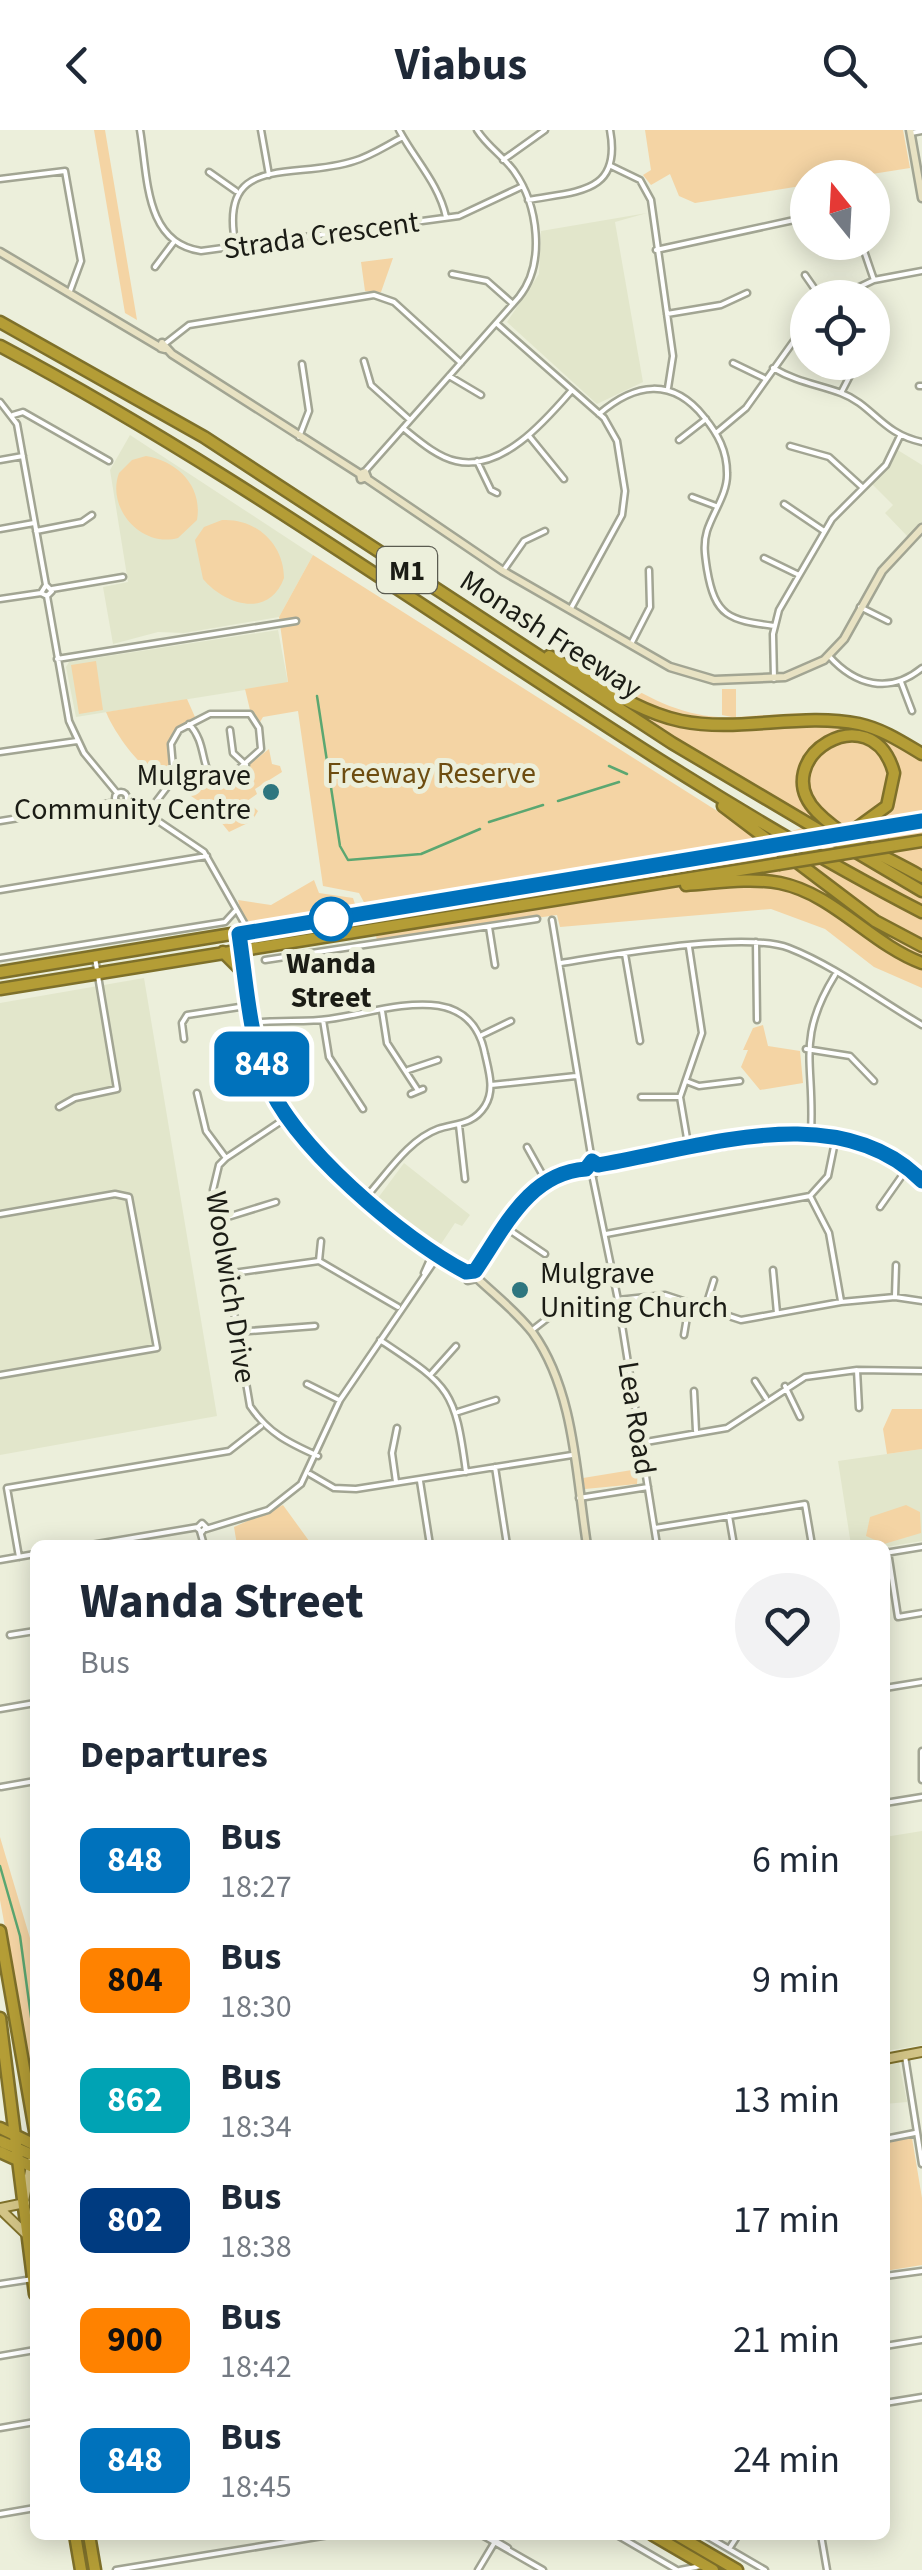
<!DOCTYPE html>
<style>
body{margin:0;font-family:"Source Sans 3",sans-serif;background:#f2f2f3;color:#1f2937;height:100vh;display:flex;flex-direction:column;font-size:38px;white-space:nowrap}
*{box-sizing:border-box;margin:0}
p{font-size:32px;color:#747a83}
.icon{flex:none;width:55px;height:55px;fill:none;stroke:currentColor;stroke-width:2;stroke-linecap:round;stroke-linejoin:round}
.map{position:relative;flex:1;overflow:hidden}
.side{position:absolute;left:30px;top:1410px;width:860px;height:1000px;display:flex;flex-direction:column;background:#fff;border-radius:15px;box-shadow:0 5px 25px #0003}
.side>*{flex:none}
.badge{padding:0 20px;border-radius:15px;font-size:35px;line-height:65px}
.needle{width:65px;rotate:342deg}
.fabs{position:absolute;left:790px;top:30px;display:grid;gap:20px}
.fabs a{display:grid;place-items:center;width:100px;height:100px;border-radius:50%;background:#fff;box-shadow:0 5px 25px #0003;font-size:50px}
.map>.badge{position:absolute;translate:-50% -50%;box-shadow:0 0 0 5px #fff}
h2{padding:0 50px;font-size:38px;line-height:90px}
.round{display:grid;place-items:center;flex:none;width:105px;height:105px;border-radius:52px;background:#f2f2f3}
.head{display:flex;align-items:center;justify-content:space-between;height:170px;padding:0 50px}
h1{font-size:48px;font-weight:700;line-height:75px}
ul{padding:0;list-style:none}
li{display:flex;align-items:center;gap:30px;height:120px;padding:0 50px}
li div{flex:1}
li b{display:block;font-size:38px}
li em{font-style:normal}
li .badge{min-width:110px;font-weight:700;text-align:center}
header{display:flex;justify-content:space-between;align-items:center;height:130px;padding:0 50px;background:#fff;font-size:45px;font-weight:700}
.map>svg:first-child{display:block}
.built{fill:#e2e6cb}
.green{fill:#f4d4a4}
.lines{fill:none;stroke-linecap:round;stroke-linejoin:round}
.stream{stroke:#5ba771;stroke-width:2.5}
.street-casing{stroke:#a2a593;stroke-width:9}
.secondary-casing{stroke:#a2a593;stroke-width:11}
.primary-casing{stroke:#7e702a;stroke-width:12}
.highway-casing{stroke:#7e702a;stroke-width:15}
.street{stroke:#fff;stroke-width:4}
.secondary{stroke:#e8e2c3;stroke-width:6}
.primary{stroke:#d2c486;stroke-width:8}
.highway{stroke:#b49d36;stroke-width:10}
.highway-bridge-casing{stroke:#7e702a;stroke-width:15;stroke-linecap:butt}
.highway-bridge{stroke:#b49d36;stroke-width:10}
.line-casing{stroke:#fff;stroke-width:22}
.line{stroke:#0072bc;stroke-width:15}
.poi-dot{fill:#2e767f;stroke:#ecefdb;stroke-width:4}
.stop-dot{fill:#fff;stroke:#0072bc;stroke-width:5}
.labels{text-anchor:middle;stroke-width:10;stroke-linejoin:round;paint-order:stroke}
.shield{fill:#ecefdb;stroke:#5a5b50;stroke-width:2.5}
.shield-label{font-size:28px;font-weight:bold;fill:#1b1c15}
.street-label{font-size:30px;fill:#1b1c15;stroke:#ecefdb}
.park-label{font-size:30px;fill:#6d4c10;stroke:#ecefdb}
.poi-label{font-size:30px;fill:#1b1c15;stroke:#ecefdb;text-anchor:end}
.stop-label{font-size:30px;font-weight:bold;fill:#1b1c15;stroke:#ecefdb}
</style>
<header><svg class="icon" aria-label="back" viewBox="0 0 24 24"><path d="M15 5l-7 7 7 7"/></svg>Viabus<svg class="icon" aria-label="search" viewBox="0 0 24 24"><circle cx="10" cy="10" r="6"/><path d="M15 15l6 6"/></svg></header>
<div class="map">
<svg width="922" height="2440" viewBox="0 0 922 2440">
<rect width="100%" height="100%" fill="#ecefdb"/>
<path class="built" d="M 647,83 L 615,92 L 643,252 L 597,274 L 507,192 L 539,144 L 541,101 Z
M 130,305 L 313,425 L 279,487 L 184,503 L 158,502 L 113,514 L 103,457 L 128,452 L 110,340 Z
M 896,319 L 922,335 L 922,396 L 909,408 L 885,383 L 893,375 L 870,352 Z
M 278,500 L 288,553 L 76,587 L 66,537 L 69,532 Z
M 144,848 L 217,1286 L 0,1325 L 0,873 Z
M 404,1033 L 470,1085 L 462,1096 L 455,1093 L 437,1120 L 391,1086 L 394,1081 L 378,1068 Z
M 922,1319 L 922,1411 L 885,1417 L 851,1415 L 838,1331 Z
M 922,1701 L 922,1915 L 885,1921 L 885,1707 Z
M 899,1933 L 907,1972 L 885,1974 L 885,1935 Z"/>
<path class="green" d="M 94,0 L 105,0 L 137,190 L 125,183 Z
M 645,0 L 903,0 L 910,38 L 853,47 L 808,48 L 807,55 L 695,73 L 679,66 L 670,44 L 651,55 L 643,45 L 651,40 Z
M 393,128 L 381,162 L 365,161 L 361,132 Z
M 146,326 C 177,331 203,356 197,390 L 178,408 C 141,418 106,378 119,343 L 132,330 Z
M 222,390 C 256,388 284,414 284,448 C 269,489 225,475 203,449 L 195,410 L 204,397 Z
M 313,425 L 763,710 L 808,696 L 605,570 L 618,549 C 653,571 690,589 732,587 L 722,585 L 722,559 L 736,559 L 736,587 C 816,582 850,574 922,616 L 922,858 L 874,837 L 825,799 L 771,779 L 560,797 L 557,785 L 377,811 L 371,776 L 366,776 L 359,763 L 323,756 L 298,581 L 263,587 L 260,592 L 250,580 L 245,559 L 288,552 L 279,487 Z
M 96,531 L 103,580 L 79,584 L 71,535 Z
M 187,569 L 195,587 L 178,597 L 169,613 L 172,636 L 192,652 L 233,647 L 269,619 L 272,634 L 280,636 L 282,642 L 255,659 L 257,664 L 247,671 L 258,681 L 252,691 L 229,702 L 211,680 L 174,654 L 176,650 C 152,657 115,605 106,582 Z
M 314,750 L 319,763 L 353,768 L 356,777 L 252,796 L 242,787 L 238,770 L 271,775 Z
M 763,895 L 768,916 L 800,921 L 803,953 L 760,960 L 741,937 L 748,920 L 743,920 L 753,898 Z
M 892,1279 L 922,1279 L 922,1319 L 887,1324 L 883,1299 Z
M 638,1339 L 637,1354 L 585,1359 L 583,1348 Z
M 283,1375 L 312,1415 L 237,1415 L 234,1397 Z
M 906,1375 L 920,1382 L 921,1403 L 884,1414 L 866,1406 L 870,1387 Z
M 0,1707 L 35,1825 L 35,1930 L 27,1936 L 27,1917 L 0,1770 Z
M 912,2008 L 922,2068 L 922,2135 L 885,2141 L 885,2012 Z"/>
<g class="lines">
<path class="stream" d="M 317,566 L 340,716 L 348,730 L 421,724 L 480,699
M 609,636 L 627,644
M 558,671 L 619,652
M 489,692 L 543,675
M 0,1736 L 20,1806 L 35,1916"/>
<g class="street-casing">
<path id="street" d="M 140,0 C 148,46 144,113 201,121 L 459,86 L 523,56
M 261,0 L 269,45
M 399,0 C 415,30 439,54 446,87
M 911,3 L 922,1
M 503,30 L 545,0
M 611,36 L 640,50 L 651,70 L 673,226 L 668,258
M 209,42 L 236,61
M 0,49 L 65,41 L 81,131 L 70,161
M 528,70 C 577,61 622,64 610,0
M 861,112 L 874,150
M 236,117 C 216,21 294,51 354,31 C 371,26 387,15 403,7
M 656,120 L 808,87
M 155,137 L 173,113
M 452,144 L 487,151 L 513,174
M 805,145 L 821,168
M 836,168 L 874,150 L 922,141
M 667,184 L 721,175 L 747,163
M 496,193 L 604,288 L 617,311 L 625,361 L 622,385 L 570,480
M 166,213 L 189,195 L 374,165 L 394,172 L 461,233
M 872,218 L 881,211
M 364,231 L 371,255 L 410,290
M 733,233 L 764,248
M 773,238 C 797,252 816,254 841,263 C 873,275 882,304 922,312
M 449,246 L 481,265
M 919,256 L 922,256
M 841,263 L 857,232
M 0,272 L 17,294 L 46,455
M 599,284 C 635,253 672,247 704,287 C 718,304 727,321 727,343 C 728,363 713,382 707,401 C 703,414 705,426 707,439 C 715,487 729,490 774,496
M 13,285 L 23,282 L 109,331
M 403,298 C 418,310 437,327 456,331 C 502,342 546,290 572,260
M 716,303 L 746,278 L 808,191
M 529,306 L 564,349
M 299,307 L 309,281 L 302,234
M 679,310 L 706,289
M 790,316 L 829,327 L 862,357
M 0,330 L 23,326
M 477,331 L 491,360 L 497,363
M 366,340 L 519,167 C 546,133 538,75 514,41 C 503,26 487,16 477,0
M 692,367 L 716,376
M 784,374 L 824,401
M 0,399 L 34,393
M 36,401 L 82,392 L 92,385
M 764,428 L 799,445
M 503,441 L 524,411 L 545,401
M 52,459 L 123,447
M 47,466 L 52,461 L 46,455 L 41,463 L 47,466 L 69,591 L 84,623 L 117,663
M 0,469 L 41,463
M 860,477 L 888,491
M 631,514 L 650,477 L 649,440
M 829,526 C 855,555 889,565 922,538
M 57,529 L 296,491
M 774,549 L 773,504 L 779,480 L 832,389 L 886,335 L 900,306
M 901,552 L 912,581
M 230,600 L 233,623 L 246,635
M 0,622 L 77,611
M115 668a6 6 0 1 1 12 0a6 6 0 1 1-12 0Z
M 127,670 L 204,722 L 247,798
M 149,681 L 174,648 L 171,614 L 179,600 L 210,584 L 250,584 L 259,598 L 261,619 L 233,644 L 213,647 C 200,636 207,613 189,594
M 0,691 L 117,672
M 0,760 L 207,726
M 552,790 L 592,1031
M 489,797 L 495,835
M 756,812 L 757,890
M 625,824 L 640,911
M 0,828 L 225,792 L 235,781
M 265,830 L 537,789
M 561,833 C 612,825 744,801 789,818 C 835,836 879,870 922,895
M 382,881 L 387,913 L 417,959
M 323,890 L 329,927 L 363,979
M 253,893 C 279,889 304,893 329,889 C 384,882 470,846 485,924 C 489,942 495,960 485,976 C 473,995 456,993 438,999 C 408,1010 387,1044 366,1067
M 482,905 L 511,891
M 184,909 L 182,893 L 187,885 L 246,876
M 806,919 L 850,926 L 874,951
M 408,940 L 438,930
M 686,951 L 699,956 L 740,951
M 491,955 L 576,946
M 197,963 L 206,1001 L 226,1028
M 411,964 L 423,959
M 641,967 L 680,967
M 59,977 L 75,968 L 117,959 L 95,828
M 286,988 L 226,1028 L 219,1035 L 213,1060 L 250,1276 C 268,1303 289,1313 318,1326
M 459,995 L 465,1049
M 811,1002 C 815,934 795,910 835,845
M 527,1017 L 546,1051
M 689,1020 L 680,967 L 702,903 L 689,817
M 592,1044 L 618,1170 L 657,1415
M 810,1066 L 829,1103 L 841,1171
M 880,1077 L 906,1040
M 0,1084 L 115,1064 L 129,1067 L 157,1218 L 0,1245
M 218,1090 L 276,1072
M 505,1097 L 545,1124
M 606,1104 L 810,1066 L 828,1046 L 836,1007
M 319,1131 L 321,1111
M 773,1140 L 777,1183
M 424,1143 L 432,1125
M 226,1144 L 319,1131 L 398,1177
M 895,1166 L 896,1135
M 618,1170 L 665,1165 L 741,1190 L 841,1172 L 895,1167 L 922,1171
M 705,1179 L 714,1150
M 531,1201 L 553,1184
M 236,1202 L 315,1196
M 684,1205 L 689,1175
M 380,1210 C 449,1256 455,1258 466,1342
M 857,1240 L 859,1278
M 431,1244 L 456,1216
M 755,1251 L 766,1268
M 307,1254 L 339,1270
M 785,1256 L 800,1287
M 694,1261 L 696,1301
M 458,1282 L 496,1270
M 640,1313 L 727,1298 L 805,1247 L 857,1240 L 922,1241
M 495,1337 L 507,1415
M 310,1344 L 334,1358 L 356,1359 L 572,1325
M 420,1351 L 430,1415
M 396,1352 L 392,1323 L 397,1298
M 579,1368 L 648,1357
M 729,1386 L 734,1415
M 202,1393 L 206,1397 L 202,1402 L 197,1398 Z
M 655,1398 L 805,1374 L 812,1415
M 206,1399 L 268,1380 L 301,1354 L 340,1270 L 438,1126
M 200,1401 L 204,1415
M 91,1415 L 198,1397
M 888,1422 L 898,1487 L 922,1483
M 885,1423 L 922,1417
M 19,1427 L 7,1358 L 229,1321 L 261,1296
M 0,1430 L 35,1424
M 10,1505 L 35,1501
M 885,1558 L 922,1552
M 0,1579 L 35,1573
M 922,1621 L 922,1650
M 1,1657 L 35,1651
M 885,1673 L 922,1667
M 905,1926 L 922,2034
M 885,2009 L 915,2003
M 885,2146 L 922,2141
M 0,2154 L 33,2149
M 885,2216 L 922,2210
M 0,2226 L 35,2220
M 885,2273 L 922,2267
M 0,2298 L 35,2292
M 0,2384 L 35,2378
M 482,2405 L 543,2440
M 486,2405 L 508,2418
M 617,2405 L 677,2440
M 705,2405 L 765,2440
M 821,2405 L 827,2440
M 683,2406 L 704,2405
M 729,2419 L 738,2405
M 116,2440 L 329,2405
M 478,2440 L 499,2405
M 680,2440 L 701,2436"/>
</g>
<g class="secondary-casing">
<path id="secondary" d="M 910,0 L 922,68
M 0,122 L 160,217
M 165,219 L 161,218 L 162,213 L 172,224 L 360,344
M 365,342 L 367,347 L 361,349 L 360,344 Z
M 366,348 L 503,441 L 670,537 L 714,550 L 785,547 L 824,530 L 844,509 L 882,441 L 922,398
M 239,804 C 246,853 249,910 269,956 C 276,972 285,988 296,1002 C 325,1037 434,1141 475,1141 L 477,1148 L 468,1150 L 466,1142
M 598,1035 L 811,1002 L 876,1017 L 922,1051
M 475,1141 C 504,1099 529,1043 586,1039 L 593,1044 L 598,1037 L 592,1031 L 586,1039
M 477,1148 C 496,1166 517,1182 533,1203 C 575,1262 576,1346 587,1415"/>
</g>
<g class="primary-casing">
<path id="primary" d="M 885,1929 L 922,1922
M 24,2071 L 32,2031
M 0,2078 L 25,2073
M 0,2079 L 25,2103
M 30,2102 L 35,2072"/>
</g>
<g class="highway-casing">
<path id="highway" d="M 0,192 L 204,307 L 672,613 L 922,761
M 0,216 C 319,385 601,616 922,782
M 549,526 C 591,548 634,581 681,591 C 740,603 800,582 859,594 C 882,599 902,612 922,624
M 723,676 L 875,791 L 922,816
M 854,700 L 887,676 L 894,643 C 872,562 765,629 817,682 C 844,710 889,728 922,747
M 863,700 L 922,691
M 890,716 L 922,711
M 686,755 C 716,753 749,747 780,753 C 834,764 871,814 922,833
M 223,822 L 245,844
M 0,842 L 755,718
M 0,859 L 778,734
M 0,1801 L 35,2001
M 0,1888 L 35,2164
M 0,1998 L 35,2015
M 0,2011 L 35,2026
M 0,2022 L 35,2038
M 75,2405 L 81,2440
M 89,2405 L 95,2440
M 653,2405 L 713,2440
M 677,2405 L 737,2440"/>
</g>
<use href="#street" class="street"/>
<use href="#secondary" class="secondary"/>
<use href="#primary" class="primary"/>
<use href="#highway" class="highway"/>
<g class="highway-bridge-casing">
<path id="highway-bridge" d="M 755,718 L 863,700
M 778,734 L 890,716"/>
</g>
<use href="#highway-bridge" class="highway-bridge"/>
</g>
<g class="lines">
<g class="line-casing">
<path id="line" d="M 922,691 L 239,804 C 246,851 249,903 266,948 C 290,1014 404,1110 466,1142 L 475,1141 C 504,1099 528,1043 586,1039 L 592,1031 L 598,1035 C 701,1018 838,967 922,1051"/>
</g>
<use href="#line" class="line"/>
</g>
<g class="poi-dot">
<circle cx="271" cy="662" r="10"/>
<circle cx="520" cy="1160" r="10"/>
</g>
<circle class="stop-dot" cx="331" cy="789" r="20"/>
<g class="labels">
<rect class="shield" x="377" y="417" width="60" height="46" rx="8"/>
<g class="shield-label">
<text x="407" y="450">M1</text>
</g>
<g class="street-label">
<text transform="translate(321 105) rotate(-8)" y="10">Strada Crescent</text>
<text transform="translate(551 504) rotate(33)" y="10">Monash Freeway</text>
<text transform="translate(231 1157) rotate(81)" y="10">Woolwich Drive</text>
<text transform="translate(637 1288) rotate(81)" y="10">Lea Road</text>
</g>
<g class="park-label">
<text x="431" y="653">Freeway Reserve</text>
</g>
<g class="poi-label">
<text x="251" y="655">Mulgrave<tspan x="251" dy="34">Community Centre</tspan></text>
<text x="540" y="1153" text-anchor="start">Mulgrave<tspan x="540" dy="34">Uniting Church</tspan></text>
</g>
<g class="stop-label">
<text x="331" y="843">Wanda<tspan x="331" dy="34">Street</tspan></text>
</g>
</g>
</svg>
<div class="fabs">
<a><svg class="needle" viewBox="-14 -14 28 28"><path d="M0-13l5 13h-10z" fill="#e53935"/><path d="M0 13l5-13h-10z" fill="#747a83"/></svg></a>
<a><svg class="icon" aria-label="locate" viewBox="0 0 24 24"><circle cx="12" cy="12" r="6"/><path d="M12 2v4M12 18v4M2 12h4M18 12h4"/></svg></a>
</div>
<b class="badge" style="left:262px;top:934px;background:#0072bc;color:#fff">848</b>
<section class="side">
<div class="head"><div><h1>Wanda Street</h1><p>Bus</p></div><a class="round"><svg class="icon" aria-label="heart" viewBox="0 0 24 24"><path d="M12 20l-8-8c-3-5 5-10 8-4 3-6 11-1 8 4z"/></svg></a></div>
<h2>Departures</h2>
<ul>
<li><span class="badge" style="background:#0072bc;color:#fff">848</span><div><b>Bus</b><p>18:27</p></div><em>6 min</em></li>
<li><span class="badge" style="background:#ff8200;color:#111">804</span><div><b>Bus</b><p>18:30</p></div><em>9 min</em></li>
<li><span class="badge" style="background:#00a3b4;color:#fff">862</span><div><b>Bus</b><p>18:34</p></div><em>13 min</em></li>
<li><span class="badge" style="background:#003b80;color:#fff">802</span><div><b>Bus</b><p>18:38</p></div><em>17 min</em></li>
<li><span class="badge" style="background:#ff8200;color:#111">900</span><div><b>Bus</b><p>18:42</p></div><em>21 min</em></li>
<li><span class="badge" style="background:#0072bc;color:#fff">848</span><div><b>Bus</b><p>18:45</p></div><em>24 min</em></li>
</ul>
</section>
</div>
